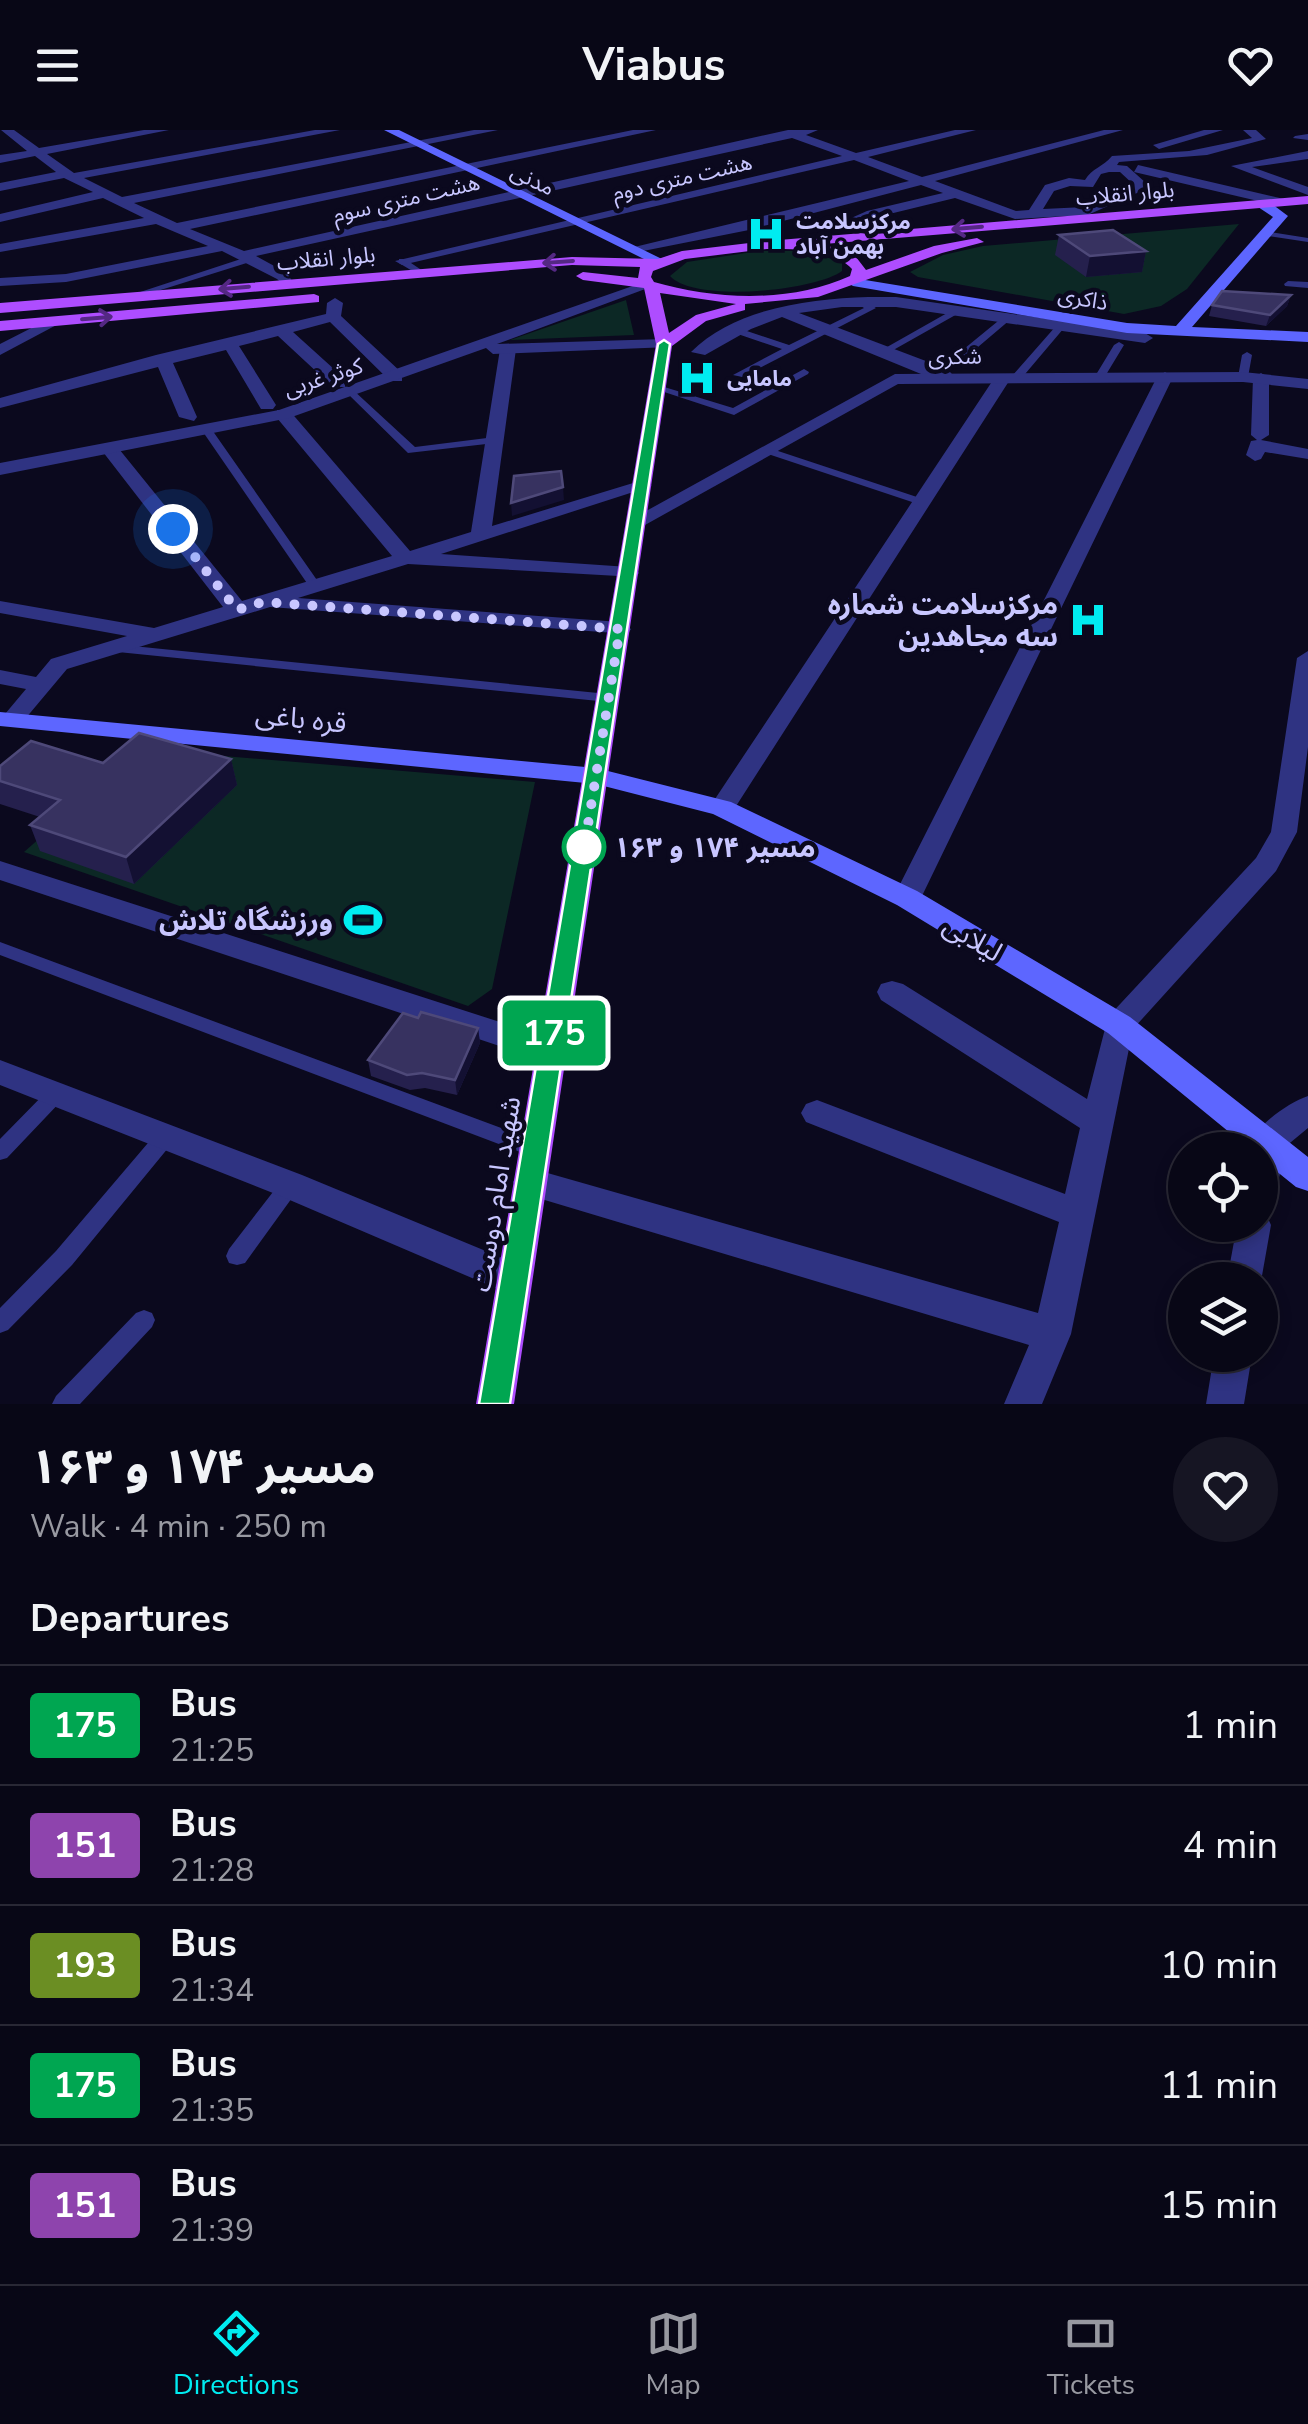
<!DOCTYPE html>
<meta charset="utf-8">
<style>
body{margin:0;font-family:"Nunito Sans","Noto Sans Arabic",sans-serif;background:#161523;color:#f1f3f6;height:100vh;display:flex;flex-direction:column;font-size:38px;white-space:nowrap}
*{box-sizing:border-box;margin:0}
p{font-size:32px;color:#9899a1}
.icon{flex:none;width:55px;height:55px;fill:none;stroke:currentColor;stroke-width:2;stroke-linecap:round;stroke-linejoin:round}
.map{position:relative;height:1274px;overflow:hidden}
.drawer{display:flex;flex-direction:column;background:#080716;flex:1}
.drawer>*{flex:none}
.badge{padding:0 20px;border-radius:8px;font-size:35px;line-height:65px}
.fabs{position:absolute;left:1168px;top:1002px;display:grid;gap:20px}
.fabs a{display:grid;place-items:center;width:110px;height:110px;border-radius:50%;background:#080716;box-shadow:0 5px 15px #0003,0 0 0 2px #292835;font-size:50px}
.you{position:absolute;width:50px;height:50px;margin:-25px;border:8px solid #fff;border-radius:50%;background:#1a73e8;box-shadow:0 0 0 15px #1a73e833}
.map>.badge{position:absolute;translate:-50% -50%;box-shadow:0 0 0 5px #fff}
h2{padding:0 30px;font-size:38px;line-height:90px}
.round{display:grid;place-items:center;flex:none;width:105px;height:105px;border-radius:52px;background:#161523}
.summary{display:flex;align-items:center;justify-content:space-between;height:170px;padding:0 30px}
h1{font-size:48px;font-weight:700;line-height:75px}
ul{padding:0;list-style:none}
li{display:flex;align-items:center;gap:30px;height:120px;padding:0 30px;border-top:2px solid #292835}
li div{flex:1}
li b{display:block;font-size:38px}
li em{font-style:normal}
li .badge{min-width:110px;font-weight:700;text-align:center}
header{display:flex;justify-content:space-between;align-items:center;height:130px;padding:0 30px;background:#080716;font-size:45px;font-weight:700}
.tab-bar{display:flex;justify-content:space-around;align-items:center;height:140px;border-top:2px solid #292835;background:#080716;font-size:28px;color:#9899a1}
.tab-bar a{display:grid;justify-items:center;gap:5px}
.tab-bar .current{color:#00ecf1}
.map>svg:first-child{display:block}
.green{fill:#0c2825}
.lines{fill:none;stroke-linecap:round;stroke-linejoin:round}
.service{fill:#2f3382;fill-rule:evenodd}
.minor{fill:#2f3382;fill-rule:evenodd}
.tertiary{fill:#2f3382;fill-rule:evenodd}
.secondary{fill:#5d66ff;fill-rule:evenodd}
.primary{fill:#ae4dff;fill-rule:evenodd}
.wall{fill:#25204d}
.shaded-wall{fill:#131032}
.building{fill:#373260;stroke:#4e4979;stroke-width:2.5}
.oneway{stroke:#542883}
.line{fill:#00a651;stroke:#fff;stroke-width:2.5}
.walk{stroke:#c8c6ff;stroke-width:10;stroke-dasharray:0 18}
.stop-dot{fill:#fff;stroke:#00a651;stroke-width:5}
.labels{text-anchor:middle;stroke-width:9;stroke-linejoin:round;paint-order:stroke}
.far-street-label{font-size:22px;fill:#c8c6ff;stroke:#0b091e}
.far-poi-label{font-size:22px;font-weight:bold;fill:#c8c6ff;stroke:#0b091e;text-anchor:start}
.poi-label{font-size:28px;font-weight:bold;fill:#c8c6ff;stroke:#0b091e;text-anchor:end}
.street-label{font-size:28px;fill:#c8c6ff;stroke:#0b091e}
.stop-label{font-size:28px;font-weight:bold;fill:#c8c6ff;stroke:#0b091e;text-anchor:start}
</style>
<header><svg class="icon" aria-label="menu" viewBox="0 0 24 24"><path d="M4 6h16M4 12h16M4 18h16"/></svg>Viabus<svg class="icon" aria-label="heart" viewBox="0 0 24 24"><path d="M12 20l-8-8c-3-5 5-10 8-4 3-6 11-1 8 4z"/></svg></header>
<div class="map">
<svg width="1308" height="1274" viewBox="0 0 1308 1274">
<rect width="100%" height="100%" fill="#0b091e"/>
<path class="green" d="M 1239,94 L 1187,159 L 1161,176 L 1124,184 L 918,147 L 910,142 L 943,125 L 983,116 Z
M 759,121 L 810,121 L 842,133 L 842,141 C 815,161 694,173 670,146 L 687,132 Z
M 626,170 L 634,205 L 510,210 Z
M 141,619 L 535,652 L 492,859 L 468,876 L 24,722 Z"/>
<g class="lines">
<path class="service" d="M 1264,101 L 1308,108 L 1308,112 L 1261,105 L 1260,103 Z
M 250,126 L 254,129 L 253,131 L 132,169 L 125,167 Z
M 399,129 L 405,129 L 426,143 L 419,145 L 399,133 Z
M 1288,151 L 1308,152 L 1308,158 L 1285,156 L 1284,154 Z
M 855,168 L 861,168 L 876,178 L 742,247 L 733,245 L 782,219 L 729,201 L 729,197 L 735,197 L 789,215 L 864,178 L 855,172 Z
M 956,178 L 961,181 L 959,183 L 888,223 L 880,221 Z
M 1003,187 L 1011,189 L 945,245 L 937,245 L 937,241 Z
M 1056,196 L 1064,198 L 1020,250 L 1012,250 L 1012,246 Z
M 1119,212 L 1124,215 L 1104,248 L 1095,250 L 1094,248 L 1114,215 Z
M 1247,222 L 1252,225 L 1248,247 L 1243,250 L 1238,247 L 1242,225 Z
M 804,239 L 809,242 L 808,244 L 734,285 L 652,258 L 661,256 L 733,278 Z
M 352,259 L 415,317 L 495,307 L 500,310 L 495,313 L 408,323 L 348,264 L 347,262 Z
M 206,296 L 210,297 L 319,453 L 319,459 L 311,459 L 201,299 Z
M 766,317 L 926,370 L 928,372 L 926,374 L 918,374 L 762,322 L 761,320 Z
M 113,514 L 608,564 L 615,568 L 608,572 L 108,521 L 106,518 L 108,515 Z
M 0,812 L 542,1013 L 545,1019 L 542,1025 L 535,1027 L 528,1025 L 0,825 Z
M 57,955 L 64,958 L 67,963 L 64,968 L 7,1028 L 0,1030 L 0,1009 L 50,958 Z
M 166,998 L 173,1000 L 176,1006 L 173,1012 L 72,1135 L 8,1200 L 0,1203 L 0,1178 L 56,1121 L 159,1000 Z
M 290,1046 L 297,1049 L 300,1055 L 297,1061 L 245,1133 L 237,1135 L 229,1133 L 226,1126 L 229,1119 L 283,1049 Z
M 144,1180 L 152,1183 L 155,1190 L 152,1197 L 80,1274 L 52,1274 L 56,1266 L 136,1183 Z"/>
<path class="minor" d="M 1,0 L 14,0 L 39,18 L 144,0 L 169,0 L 47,24 L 74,43 L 315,0 L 340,0 L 84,48 L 122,67 L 474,0 L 498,0 L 134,73 L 177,93 L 633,0 L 656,0 L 190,99 L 244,121 L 788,0 L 818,0 L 806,5 L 856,23 L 955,0 L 976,0 L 868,27 L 922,47 L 1104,0 L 1123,0 L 935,51 L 1016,81 L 1029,80 L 1045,55 L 1069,48 L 1085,50 C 1092,38 1103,37 1112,26 L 1189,21 L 1252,8 L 1243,0 L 1256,0 L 1266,9 L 1207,25 L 1119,32 L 1117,35 L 1127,36 L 1146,53 L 1146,59 L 1072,92 L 1067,86 L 1015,89 L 955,68 L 877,87 L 838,101 L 831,97 L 867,81 L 943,63 L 921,55 L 749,100 L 633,123 L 626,119 L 909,51 L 854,30 L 402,135 L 395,131 L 842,26 L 792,8 L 256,126 L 287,143 L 294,154 L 287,158 L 277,149 L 222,121 L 66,152 L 0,156 L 0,148 L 66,144 L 208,116 L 156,94 L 0,122 L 0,114 L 144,88 L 103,68 L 0,92 L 0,84 L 93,62 L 64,48 L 0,61 L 0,53 L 56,42 L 35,26 L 0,33 L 0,25 L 27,21 ZM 1109,42 L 1120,42 L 1134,55 L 1085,77 L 1043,79 L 1054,61 L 1070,56 L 1093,57 L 1101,44 Z
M 1204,0 L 1223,0 L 1159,19 L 1153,15 Z
M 1308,4 L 1308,10 L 1293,8 L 1295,6 Z
M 1308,21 L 1308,29 L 1252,37 L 1308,57 L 1308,65 L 1231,36 Z
M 1138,35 L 1284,69 L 1285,72 L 1279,76 L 1134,42 Z
M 868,167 L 896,167 L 1145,203 L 1153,208 L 1145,213 L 896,177 L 842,177 L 799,183 L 947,239 L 957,249 L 955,253 L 943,253 L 782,187 L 751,199 L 705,225 L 691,222 C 735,178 809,169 868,167 Z
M 335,168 L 343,173 L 341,186 L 402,243 L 402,251 L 390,251 L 330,192 L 293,202 L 345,249 L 345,257 L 333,257 L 278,206 L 239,216 L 276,275 L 273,279 L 261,279 L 226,220 L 173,233 L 197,287 L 194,291 L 179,287 L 158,237 L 0,278 L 0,268 L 156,225 L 326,184 L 327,173 Z
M 51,188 L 64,191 L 0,225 L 0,214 Z
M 508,214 L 516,219 L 492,396 L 643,350 L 652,356 L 441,424 L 629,437 L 636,439 L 639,443 L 636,447 L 408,434 L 298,468 L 620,492 L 631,499 L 628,504 L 270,477 L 67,539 L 20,595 L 4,595 L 0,590 L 26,559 L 0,554 L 0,540 L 36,547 L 51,529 L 127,506 L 0,483 L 0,471 L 154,498 L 223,477 L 103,322 L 103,314 L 115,314 L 242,471 L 392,426 L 277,288 L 277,280 L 289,280 L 410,421 L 471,402 L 500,219 Z
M 1165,242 L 1173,247 L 921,768 L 917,775 L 897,775 L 893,768 L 1157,247 Z
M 1261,243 L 1269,248 L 1269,305 L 1261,310 L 1308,319 L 1308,329 L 1265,322 L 1261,329 L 1255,331 L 1246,325 L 1251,311 L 1257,310 L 1251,305 L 1253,248 Z
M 997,244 L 1011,248 L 731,684 L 713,684 L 709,678 L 713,672 Z
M 1308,521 L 1308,617 L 1297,702 L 1276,741 L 1133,899 L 1071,1204 L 1042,1274 L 1004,1274 L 1029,1215 L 518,1062 L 513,1052 L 518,1042 L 530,1038 L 1038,1183 L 1059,1092 L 806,992 L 801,983 L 806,974 L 817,970 L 1065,1064 L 1080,998 L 881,870 L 877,862 L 881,854 L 892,851 L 903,854 L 1087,969 L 1108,887 L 1256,728 L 1271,702 L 1297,528 Z
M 0,731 L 562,912 L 567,921 L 562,930 L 551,933 L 0,750 Z
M 0,930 L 302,1045 L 527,1138 L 532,1150 L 527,1162 L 514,1166 L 278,1065 L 0,955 Z
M 1267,998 L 1279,1002 C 1287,1020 1280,1051 1272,1068 L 1260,1073 L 1260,1020 L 1249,1020 L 1255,1002 Z
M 1260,1082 L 1266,1084 L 1271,1095 L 1260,1157 L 1260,1150 L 1227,1150 L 1237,1095 L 1260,1095 Z
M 1214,1225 L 1252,1225 L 1244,1274 L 1206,1274 Z"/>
<path class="tertiary" d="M 644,152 L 656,155 L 497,214 L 664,209 L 672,214 L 670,217 L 493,224 L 486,218 L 289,288 L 0,345 L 0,333 L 279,280 Z
M 1243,242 L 1308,249 L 1308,259 L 1243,252 L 898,254 L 645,395 L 638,397 L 628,391 L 895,244 Z
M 1308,966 L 1308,998 L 1279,1022 L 1267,1026 L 1254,1020 L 1250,1012 C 1260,993 1288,973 1308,966 Z"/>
<path class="secondary" d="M 384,0 L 399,0 L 666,131 L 654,134 Z
M 1258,71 L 1268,71 L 1288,86 L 1192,197 L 1308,202 L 1308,212 L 1127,203 L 853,156 L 846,152 L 853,148 L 1127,193 L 1176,196 L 1273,87 L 1258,77 Z
M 0,582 L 596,638 L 731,672 L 917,761 L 1130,887 L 1308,1027 L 1308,1061 L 1296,1057 L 1260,1028 L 1260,1020 L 1251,1020 L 1108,903 L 897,775 L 713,684 L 596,654 L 0,596 Z"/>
<path class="primary" d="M 1308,66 L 1308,74 L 824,114 L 856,127 L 866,140 L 934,116 L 977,108 L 984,112 L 942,123 L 818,167 L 745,174 L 745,180 L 706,191 L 672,216 L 514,1274 L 476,1274 L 656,214 L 644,158 L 583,150 L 576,146 L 583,142 L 638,148 L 640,137 L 572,135 L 0,183 L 0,173 L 572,127 L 658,129 L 682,121 L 767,111 ZM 767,119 C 796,120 830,116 852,139 L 850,146 C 791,173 716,170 654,152 L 651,147 L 653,141 L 685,129 ZM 660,163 L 736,174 L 696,185 L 669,203 Z
M 314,164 L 319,166 L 319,172 L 0,201 L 0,191 Z"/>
</g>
<path class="wall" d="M 1059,105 L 1146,121 L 1142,142 L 1086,147 L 1055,125 Z
M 1291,165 L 1287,176 L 1266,196 L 1209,186 L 1212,175 Z
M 231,629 L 237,655 L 134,754 L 40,721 L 30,695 L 40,687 L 0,674 L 0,636 Z
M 418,888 L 478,898 L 480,913 L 457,965 L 425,958 L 410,960 L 371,946 L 368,930 Z"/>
<path class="shaded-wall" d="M 1146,121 L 1142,142 L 1086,147 L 1090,126 Z
M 1291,165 L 1287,176 L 1266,196 L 1270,185 Z
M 563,357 L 564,370 L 512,386 L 511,373 Z
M 231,629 L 237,655 L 134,754 L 126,727 Z
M 478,898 L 480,913 L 457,965 L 455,950 Z"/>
<path class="building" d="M 1113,100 L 1146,121 L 1090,126 L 1059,105 Z
M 1222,161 L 1291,165 L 1270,185 L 1212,175 Z
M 561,341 L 563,357 L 511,373 L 514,346 Z
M 139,603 L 231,629 L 126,727 L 30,695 L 60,670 L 0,651 L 0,636 L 31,611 L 103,633 Z
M 421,882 L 478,898 L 455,950 L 422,943 L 407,945 L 368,930 L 403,883 L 418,888 Z"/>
<defs><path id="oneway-shaft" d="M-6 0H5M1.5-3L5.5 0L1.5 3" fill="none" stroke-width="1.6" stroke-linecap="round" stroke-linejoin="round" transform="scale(2.5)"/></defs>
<g class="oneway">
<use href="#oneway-shaft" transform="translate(967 98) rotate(175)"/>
<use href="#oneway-shaft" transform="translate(558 132) rotate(176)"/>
<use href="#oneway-shaft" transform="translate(234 158) rotate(175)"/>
<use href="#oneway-shaft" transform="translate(97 188) rotate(-5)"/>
</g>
<path class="line" d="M 664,210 L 670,214 L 510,1274 L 479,1274 L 658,214 Z"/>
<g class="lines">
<path class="walk" d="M 173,399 L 237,480 L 263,472 L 620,499 L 583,725 L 584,717"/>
</g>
<defs>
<g id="hospital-bare" transform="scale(3)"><path d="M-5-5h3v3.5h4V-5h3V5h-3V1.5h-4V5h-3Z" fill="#00ecf1" stroke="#0b091e" stroke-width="2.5" paint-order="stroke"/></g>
<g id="stadium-bare" transform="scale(3)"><path d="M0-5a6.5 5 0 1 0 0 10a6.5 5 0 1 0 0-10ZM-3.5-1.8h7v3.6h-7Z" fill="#00ecf1" stroke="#0b091e" stroke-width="2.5" paint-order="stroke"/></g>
</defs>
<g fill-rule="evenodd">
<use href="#hospital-bare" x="766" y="104"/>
<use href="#hospital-bare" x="697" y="248"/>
<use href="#hospital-bare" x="1088" y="490"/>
<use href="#stadium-bare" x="363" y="790"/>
</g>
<circle class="stop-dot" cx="584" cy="717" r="20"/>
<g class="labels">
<g class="far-street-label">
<text transform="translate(682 47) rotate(-13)" y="8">هشت متری دوم</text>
<text transform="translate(533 49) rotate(26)" y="8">مدنی</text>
<text transform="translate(1125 63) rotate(-5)" y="8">بلوار انقلاب</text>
<text transform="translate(406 68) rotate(-13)" y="8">هشت متری سوم</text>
<text transform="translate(326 128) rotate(-5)" y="8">بلوار انقلاب</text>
<text transform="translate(1083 168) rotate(10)" y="8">ذاکری</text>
<text transform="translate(955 226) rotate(-1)" y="8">شکری</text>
<text transform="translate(323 247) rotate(-18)" y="8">کوثر غربی</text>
</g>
<g class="far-poi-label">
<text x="796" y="99">مرکزسلامت<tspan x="796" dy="25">بهمن آباد</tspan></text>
<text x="727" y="256">مامایی</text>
</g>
<g class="poi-label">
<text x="1058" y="484">مرکزسلامت شماره<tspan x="1058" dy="32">سه مجاهدین</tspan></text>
<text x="333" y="800">ورزشگاه تلاش</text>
</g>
<g class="street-label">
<text transform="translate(301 588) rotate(6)" y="10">قره باغی</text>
<text transform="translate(973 808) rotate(31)" y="10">لیلابی</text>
<text transform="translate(495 1064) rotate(-81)" y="10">شهید امام دوست</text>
</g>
<g class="stop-label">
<text x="614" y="727">مسیر ۱۷۴ و ۱۶۳</text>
</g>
</g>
</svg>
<div class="fabs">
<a><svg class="icon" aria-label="locate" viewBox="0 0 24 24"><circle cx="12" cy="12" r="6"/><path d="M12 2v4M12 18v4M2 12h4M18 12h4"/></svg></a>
<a><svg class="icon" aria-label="layers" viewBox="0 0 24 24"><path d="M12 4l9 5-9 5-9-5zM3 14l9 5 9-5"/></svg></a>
</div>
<div class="you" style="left:173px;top:399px"></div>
<b class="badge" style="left:554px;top:903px;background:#00a651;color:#fff">175</b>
</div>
<section class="drawer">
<div class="summary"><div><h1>مسیر ۱۷۴ و ۱۶۳</h1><p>Walk · 4 min · 250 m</p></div><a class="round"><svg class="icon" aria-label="heart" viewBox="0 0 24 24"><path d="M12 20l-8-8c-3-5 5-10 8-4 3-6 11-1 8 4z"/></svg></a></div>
<h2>Departures</h2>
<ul>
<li><span class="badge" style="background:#00a651;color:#fff">175</span><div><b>Bus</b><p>21:25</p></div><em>1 min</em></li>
<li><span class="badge" style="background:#8e44ad;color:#fff">151</span><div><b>Bus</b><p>21:28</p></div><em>4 min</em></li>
<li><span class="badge" style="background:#6b8e23;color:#fff">193</span><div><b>Bus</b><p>21:34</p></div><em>10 min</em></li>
<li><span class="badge" style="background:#00a651;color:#fff">175</span><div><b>Bus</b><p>21:35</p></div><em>11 min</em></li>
<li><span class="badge" style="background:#8e44ad;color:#fff">151</span><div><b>Bus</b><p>21:39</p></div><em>15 min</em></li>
</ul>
</section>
<nav class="tab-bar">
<a class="current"><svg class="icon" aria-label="directions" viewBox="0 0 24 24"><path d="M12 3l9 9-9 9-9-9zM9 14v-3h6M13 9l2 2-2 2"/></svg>Directions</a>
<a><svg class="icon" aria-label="map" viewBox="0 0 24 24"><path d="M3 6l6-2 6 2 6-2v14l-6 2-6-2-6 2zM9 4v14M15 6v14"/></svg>Map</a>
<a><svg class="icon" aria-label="tickets" viewBox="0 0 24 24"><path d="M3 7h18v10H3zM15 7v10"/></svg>Tickets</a>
</nav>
